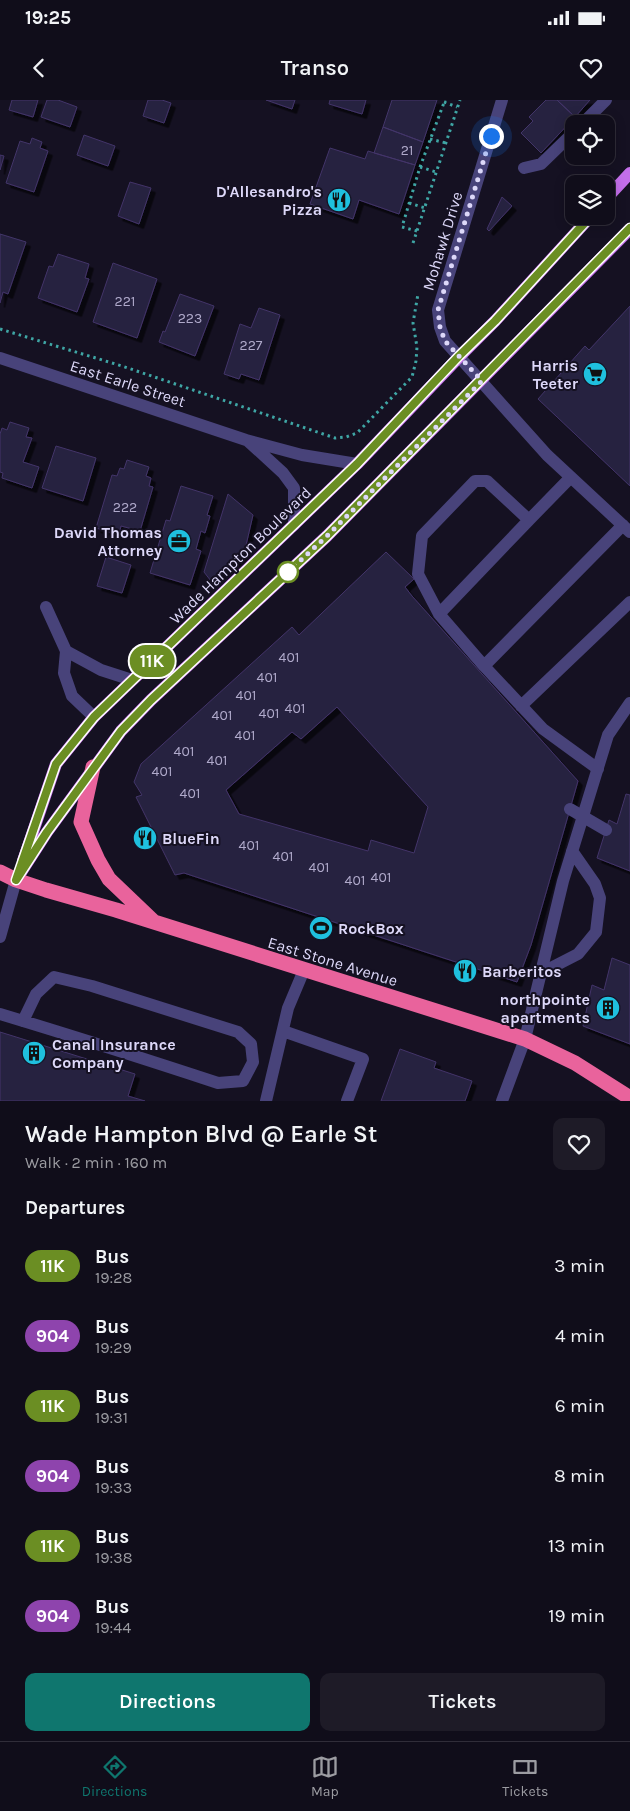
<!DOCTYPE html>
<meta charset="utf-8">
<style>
body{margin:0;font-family:Karla,sans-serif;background:#1e1b27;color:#f1f3f6;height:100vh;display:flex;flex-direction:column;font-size:19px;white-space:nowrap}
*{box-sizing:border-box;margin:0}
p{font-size:16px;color:#9c9ca2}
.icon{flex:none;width:28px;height:28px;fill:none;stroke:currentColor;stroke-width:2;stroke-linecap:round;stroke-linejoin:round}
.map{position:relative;height:1001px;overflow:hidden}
.drawer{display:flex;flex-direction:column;background:#100d1a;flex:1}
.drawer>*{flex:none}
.badge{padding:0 10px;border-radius:16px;font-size:18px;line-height:32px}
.buttons{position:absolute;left:565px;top:15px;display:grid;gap:10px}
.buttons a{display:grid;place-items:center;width:50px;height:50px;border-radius:10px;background:#100d1a;box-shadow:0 2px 12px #0003,0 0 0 1px #302d39;font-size:25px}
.you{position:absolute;width:25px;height:25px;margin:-12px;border:4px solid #fff;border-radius:50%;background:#1a73e8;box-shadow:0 0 0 8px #1a73e833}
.map>.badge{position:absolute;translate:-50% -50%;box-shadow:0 0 0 2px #fff}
h2{padding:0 25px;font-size:19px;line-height:45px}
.round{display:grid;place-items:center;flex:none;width:52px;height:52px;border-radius:10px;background:#1e1b27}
.head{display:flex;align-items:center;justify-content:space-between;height:85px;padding:0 25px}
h1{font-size:24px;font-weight:600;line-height:38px}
.action{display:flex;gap:10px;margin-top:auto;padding:10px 25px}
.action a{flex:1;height:58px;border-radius:10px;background:#0f766e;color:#fff;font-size:20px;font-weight:600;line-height:58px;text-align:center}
.action a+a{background:#1e1b27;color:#f1f3f6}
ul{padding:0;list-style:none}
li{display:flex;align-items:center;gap:15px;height:70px;padding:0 25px}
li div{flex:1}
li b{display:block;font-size:19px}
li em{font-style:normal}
li .badge{min-width:55px;font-weight:700;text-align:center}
.status{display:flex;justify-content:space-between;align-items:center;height:35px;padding:0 25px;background:#100d1a;direction:ltr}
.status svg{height:14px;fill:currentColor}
header{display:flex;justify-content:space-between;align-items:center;height:65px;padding:0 25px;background:#100d1a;font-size:22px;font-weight:600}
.menu{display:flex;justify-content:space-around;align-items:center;height:70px;border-top:1px solid #302d39;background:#100d1a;font-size:14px;color:#9c9ca2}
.menu a{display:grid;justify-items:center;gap:2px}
.menu .active{color:#0f766e}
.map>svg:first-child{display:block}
.building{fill:#282040;stroke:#423569;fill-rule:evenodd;filter:url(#shadow)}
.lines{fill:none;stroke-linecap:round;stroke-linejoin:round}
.path{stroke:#3fa6a5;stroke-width:3;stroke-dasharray:2.5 4;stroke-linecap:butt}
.minor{stroke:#48437a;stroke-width:12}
.major{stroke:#c36eea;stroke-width:12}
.highway{stroke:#e9639c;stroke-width:15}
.line-casing{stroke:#fff;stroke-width:11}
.line{stroke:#6b8e23;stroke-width:8}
.walk{stroke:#ddd8f9;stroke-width:5;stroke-dasharray:0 9}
.stop-dot{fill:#fff;stroke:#6b8e23;stroke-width:2.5}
.labels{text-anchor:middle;stroke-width:4;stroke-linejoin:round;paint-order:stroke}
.number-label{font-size:14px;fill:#b0aacb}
.poi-label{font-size:16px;font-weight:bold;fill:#ddd8f9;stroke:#151122;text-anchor:end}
.street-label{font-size:16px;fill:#ddd8f9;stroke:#151122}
</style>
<div class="status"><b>19:25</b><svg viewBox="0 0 49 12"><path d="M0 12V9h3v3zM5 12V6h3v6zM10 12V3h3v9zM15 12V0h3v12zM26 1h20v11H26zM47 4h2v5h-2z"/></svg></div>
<header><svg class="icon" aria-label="back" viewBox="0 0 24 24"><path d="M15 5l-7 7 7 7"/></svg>Transo<svg class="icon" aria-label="heart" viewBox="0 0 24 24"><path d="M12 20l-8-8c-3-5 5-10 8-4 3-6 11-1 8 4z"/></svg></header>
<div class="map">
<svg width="630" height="1001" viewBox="0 0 630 1001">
<defs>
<filter id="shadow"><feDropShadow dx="4.5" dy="4.5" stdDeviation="0" flood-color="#0009"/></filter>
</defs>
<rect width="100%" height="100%" fill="#151122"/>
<path class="building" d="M 12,0 L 38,0 L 33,17 L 9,10 Z
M 47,0 L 58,0 L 77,7 L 70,27 L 41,17 Z
M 148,0 L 162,0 L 171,3 L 164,23 L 143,16 Z
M 266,0 L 295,0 L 292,9 Z
M 330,0 L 366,0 L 362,14 L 329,4 Z
M 392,0 L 437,0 L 423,42 L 383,27 Z
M 546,0 L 557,0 L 575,17 L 541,53 L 521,33 L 533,21 L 529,17 Z
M 557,0 L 590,0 L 575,17 Z
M 383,27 L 423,42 L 415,65 L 374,53 Z
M 84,35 L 115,46 L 108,66 L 77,55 Z
M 32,38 L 42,42 L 40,48 L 48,51 L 34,92 L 6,83 L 20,41 L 30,44 Z
M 330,48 L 365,59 L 368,51 L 415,65 L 399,114 L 359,100 L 353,119 L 310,104 Z
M 0,55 L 4,56 L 0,70 Z
M 130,82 L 151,88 L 139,124 L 118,116 Z
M 502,97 L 512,106 L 489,131 L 487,129 Z
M 0,134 L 26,142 L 8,194 L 3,192 L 0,203 Z
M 58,154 L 89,164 L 85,178 L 89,179 L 77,212 L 38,198 L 49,166 L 53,167 Z
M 113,163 L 157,179 L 137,238 L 93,222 Z
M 180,194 L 214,206 L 195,256 L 159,242 L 163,231 L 165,232 Z
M 630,206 L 630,386 L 538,299 L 585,246 L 589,250 Z
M 259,208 L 280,215 L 259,280 L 241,274 L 239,279 L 224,274 L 240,224 L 251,228 Z
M 10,322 L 29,328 L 26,337 L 32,338 L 23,362 L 39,367 L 32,388 L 2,378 L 3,373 L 0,372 L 0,334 L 2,328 L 7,330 Z
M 56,346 L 96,358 L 83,401 L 42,388 Z
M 127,360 L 149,367 L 146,376 L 151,378 L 149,386 L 153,387 L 140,431 L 121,426 L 119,435 L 96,428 L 112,375 L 117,376 L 120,368 L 124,369 Z
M 181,386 L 213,396 L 207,415 L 210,416 L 205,433 L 201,431 L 196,449 L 201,451 L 190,485 L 150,473 L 166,420 L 170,421 Z
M 228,394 L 253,415 L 244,454 L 211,481 L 204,472 Z
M 386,452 L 414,479 L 405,487 L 412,496 L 578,681 L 531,845 L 517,882 L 184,773 L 175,775 L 136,697 L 142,695 L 134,682 L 141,664 L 292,527 L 299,535 ZM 337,607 L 428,707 L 414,753 L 371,740 L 368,751 L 239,714 L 226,690 L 292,632 L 301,639 Z
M 106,457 L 131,465 L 122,493 L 97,486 Z
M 626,694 L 630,695 L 630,771 L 597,758 L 609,720 L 617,724 Z
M 612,858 L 630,865 L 630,944 L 583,926 L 592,885 L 604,890 Z
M 0,932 L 135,974 L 128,996 L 145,1001 L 0,1001 Z
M 400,949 L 436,962 L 434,968 L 472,981 L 465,1001 L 381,1001 Z"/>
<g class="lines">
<path class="path" d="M 444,2 L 457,7
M 430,39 L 446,43
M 420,67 L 436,72
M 409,103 L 425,108
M 417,131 L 402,127 L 420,67 L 445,0
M 413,143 L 460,0
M 0,229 L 122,266 L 335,338 L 346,337 L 357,333 L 412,277 L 416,261 L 417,247 L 413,223 L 418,194"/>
<path class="minor" d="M 502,0 L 438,210 L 440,227 L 445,241 L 547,355 L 630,432
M 582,24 L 606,0
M 524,68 L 541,64 L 574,32
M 0,258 L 246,340 L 302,355 L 357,364
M 248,341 L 283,373 L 294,388 L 294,425
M 571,377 L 529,420 L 487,381 L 475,381 L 422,436 L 418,474 L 439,514 L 484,566 L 543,629 L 598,669
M 46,507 L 66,551 L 64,573 L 72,596 L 94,617
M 439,514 L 529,420
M 66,551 L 101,570 L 132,580
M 484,566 L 623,425
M 521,606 L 630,502
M 570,709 L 606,730
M 0,837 L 16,780
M 541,873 L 578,854 L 596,832 L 600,798 L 595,784 L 572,751
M 0,914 C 73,936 145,959 218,983 L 243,981 L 253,962 L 251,944 L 238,932 L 92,886 L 54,877 L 36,894 L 23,921
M 283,931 L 363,959 L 347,1001
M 266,1001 L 288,908 L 304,870
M 502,1001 L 525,939 L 563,781 L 608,635 L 630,603"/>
<path class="major" d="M 606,99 L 630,73
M 23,761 L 56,664 L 94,617 L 357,364 L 459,257 L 495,221 L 591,116
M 16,780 L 47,732 L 121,631 L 151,600 L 327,436 L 630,129"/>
<path class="highway" d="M 93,667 L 81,722 L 98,760 L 109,779 L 153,821
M 0,772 L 16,780 L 46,790 L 116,810 L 525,939 L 575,963 L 630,998"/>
</g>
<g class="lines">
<g class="line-casing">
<path id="line" d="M 591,116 L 495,221 L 459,256 L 357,364 L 94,617 L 56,664 L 16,780 L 47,732 L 121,631 L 151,600 L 327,436 L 630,128"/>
</g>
<use href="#line" class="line"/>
<path class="walk" d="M 288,472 L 327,436 L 482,281 L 445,241 L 440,227 L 438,210 L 491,36"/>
</g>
<defs>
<g id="restaurant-disc" transform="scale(1.25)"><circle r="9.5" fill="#1fc0de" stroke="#151122"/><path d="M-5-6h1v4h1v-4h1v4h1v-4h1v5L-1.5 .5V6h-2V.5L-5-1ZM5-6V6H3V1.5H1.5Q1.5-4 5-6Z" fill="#111"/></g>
<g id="supermarket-disc" transform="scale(1.25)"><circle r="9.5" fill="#1fc0de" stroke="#151122"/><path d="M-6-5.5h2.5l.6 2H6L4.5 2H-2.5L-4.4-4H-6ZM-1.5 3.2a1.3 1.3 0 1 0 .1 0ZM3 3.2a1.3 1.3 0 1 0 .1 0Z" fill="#111"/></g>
<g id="office-disc" transform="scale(1.25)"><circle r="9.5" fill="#1fc0de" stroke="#151122"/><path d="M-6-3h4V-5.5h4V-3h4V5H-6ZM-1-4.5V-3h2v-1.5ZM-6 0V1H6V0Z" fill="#111"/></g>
<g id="stadium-disc" transform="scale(1.25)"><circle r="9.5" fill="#1fc0de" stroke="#151122"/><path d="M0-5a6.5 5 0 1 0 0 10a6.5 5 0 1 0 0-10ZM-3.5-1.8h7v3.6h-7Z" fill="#111"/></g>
<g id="building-disc" transform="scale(1.25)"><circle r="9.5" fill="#1fc0de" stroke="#151122"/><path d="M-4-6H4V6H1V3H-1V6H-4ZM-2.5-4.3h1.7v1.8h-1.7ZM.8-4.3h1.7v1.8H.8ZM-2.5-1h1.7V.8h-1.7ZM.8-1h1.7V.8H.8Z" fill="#111"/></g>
</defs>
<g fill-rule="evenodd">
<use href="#restaurant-disc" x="339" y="100"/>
<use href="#supermarket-disc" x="595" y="274"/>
<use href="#office-disc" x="179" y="441"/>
<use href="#restaurant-disc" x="145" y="738"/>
<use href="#stadium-disc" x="321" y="828"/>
<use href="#restaurant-disc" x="465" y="871"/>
<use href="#building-disc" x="608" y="908"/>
<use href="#building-disc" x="34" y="953"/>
</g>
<circle class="stop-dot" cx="288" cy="472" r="10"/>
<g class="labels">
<g class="number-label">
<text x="407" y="55">21</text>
<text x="125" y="206">221</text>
<text x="190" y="223">223</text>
<text x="251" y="250">227</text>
<text x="125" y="412">222</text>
<text x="289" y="562">401</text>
<text x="267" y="582">401</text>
<text x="246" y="600">401</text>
<text x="295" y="613">401</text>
<text x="269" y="618">401</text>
<text x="222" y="620">401</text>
<text x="245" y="640">401</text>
<text x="184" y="656">401</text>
<text x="217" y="665">401</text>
<text x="162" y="676">401</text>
<text x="190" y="698">401</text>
<text x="249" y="750">401</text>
<text x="283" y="761">401</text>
<text x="319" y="772">401</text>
<text x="381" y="782">401</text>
<text x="355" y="785">401</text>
</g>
<g class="poi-label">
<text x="322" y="97">D'Allesandro's<tspan x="322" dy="18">Pizza</tspan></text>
<text x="578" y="271">Harris<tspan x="578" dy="18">Teeter</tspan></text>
<text x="162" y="438">David Thomas<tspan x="162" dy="18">Attorney</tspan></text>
<text x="162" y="744" text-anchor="start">BlueFin</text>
<text x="338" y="834" text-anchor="start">RockBox</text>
<text x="482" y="877" text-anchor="start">Barberitos</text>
<text x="590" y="905">northpointe<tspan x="590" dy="18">apartments</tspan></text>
<text x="52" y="950" text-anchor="start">Canal Insurance<tspan x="52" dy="18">Company</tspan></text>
</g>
<g class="street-label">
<text transform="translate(442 141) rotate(-73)" y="6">Mohawk Drive</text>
<text transform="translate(128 283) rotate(18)" y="6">East Earle Street</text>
<text transform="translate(240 455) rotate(-44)" y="6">Wade Hampton Boulevard</text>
<text transform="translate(333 861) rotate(17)" y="6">East Stone Avenue</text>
</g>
</g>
</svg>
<div class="buttons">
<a><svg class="icon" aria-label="locate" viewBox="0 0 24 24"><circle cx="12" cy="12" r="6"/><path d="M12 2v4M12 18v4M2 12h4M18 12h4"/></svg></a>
<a><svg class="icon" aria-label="layers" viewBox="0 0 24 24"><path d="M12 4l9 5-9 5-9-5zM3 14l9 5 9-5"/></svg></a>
</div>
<div class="you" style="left:491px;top:36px"></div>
<b class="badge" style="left:152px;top:561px;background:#6b8e23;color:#fff">11K</b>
</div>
<section class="drawer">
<div class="head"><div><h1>Wade Hampton Blvd @ Earle St</h1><p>Walk · 2 min · 160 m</p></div><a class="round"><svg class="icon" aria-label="heart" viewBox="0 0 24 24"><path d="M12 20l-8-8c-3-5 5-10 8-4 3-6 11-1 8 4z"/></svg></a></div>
<h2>Departures</h2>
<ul>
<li><span class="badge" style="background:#6b8e23;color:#fff">11K</span><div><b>Bus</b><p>19:28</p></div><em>3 min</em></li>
<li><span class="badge" style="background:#8e44ad;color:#fff">904</span><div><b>Bus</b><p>19:29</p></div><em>4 min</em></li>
<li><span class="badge" style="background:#6b8e23;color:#fff">11K</span><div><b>Bus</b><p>19:31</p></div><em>6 min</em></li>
<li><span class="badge" style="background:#8e44ad;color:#fff">904</span><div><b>Bus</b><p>19:33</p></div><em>8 min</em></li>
<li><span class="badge" style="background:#6b8e23;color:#fff">11K</span><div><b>Bus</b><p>19:38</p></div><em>13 min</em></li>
<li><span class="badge" style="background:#8e44ad;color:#fff">904</span><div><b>Bus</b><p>19:44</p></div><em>19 min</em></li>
</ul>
<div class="action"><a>Directions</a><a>Tickets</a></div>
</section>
<nav class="menu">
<a class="active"><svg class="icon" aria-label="directions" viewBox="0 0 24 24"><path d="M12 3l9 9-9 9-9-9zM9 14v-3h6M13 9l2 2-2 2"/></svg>Directions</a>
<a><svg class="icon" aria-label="map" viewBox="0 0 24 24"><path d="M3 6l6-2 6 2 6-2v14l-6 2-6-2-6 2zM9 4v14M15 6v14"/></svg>Map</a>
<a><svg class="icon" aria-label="tickets" viewBox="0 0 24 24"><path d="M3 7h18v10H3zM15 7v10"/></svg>Tickets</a>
</nav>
